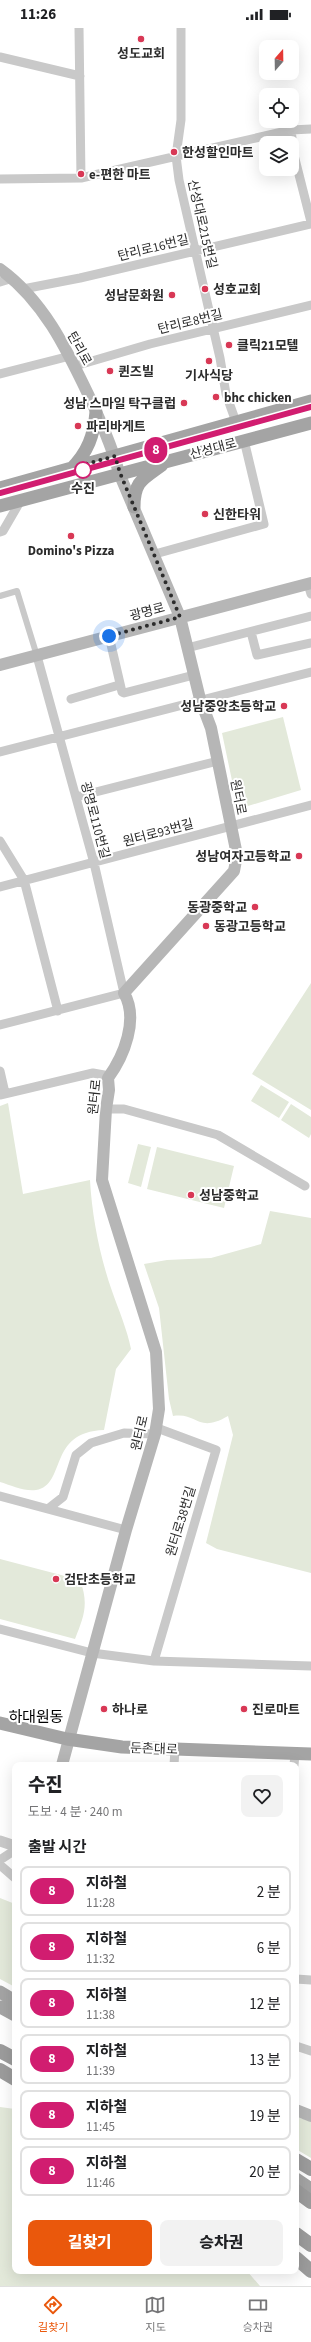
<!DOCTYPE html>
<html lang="ko">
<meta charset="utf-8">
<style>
body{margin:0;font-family:"Source Sans 3","Noto Sans KR",sans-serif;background:#f2f2f2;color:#202124;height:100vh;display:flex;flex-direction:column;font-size:15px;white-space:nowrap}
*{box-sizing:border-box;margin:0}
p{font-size:13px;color:#757577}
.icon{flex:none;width:22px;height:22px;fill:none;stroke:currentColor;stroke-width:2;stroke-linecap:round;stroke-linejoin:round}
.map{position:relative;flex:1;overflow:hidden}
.drawer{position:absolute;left:12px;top:1734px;width:287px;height:512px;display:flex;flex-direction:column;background:#fff;border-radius:8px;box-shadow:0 4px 16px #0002}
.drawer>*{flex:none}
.badge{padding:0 8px;border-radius:13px;font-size:14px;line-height:26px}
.needle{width:26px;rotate:20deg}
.fabs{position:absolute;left:259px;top:12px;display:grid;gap:8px}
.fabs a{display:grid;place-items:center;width:40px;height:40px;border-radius:8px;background:#fff;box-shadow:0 4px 16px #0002;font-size:20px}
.you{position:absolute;width:20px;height:20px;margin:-10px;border:3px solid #fff;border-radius:50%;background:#1a73e8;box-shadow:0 0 0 6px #1a73e833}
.map>.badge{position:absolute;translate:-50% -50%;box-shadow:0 0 0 2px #fff}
h2{padding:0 16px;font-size:15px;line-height:36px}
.round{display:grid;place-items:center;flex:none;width:42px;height:42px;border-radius:8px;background:#f2f2f2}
.head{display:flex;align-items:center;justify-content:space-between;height:68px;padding:0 16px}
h1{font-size:19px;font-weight:800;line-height:30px}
.action{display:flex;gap:8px;margin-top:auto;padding:8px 16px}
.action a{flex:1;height:46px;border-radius:8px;background:#ea580c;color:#fff;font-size:16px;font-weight:800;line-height:46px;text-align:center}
.action a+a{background:#f2f2f2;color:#202124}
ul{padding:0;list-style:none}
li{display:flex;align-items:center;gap:12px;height:50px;margin:0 8px 6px;padding:0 8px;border:2px solid #e0e0e0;border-radius:8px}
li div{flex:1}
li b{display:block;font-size:15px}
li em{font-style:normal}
li .badge{min-width:44px;font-weight:700;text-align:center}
.status{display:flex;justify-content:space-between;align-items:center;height:28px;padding:0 20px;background:#fff;direction:ltr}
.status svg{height:11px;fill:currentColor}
.tab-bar{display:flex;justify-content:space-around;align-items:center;height:56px;border-top:1px solid #e0e0e0;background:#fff;font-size:11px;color:#757577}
.tab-bar a{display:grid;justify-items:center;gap:2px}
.tab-bar .selected{color:#ea580c}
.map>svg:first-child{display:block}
.green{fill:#e3e9da}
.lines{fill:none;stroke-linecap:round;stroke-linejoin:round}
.pedestrian{stroke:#c9c9c9;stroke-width:6}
.minor{stroke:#c9c9c9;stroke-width:9}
.tertiary{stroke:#c9c9c9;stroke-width:11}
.secondary{stroke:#b6b6b6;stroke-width:12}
.primary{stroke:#a4a4a4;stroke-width:13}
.trunk{stroke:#9c9c9c;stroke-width:14}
.line-casing{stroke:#fff;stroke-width:9}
.line{stroke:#d11d70;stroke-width:6}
.walk{stroke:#2c2c2c;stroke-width:4;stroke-dasharray:0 7.2}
.poi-dot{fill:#d83855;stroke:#fff;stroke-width:1.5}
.stop-dot{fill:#fff;stroke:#d11d70;stroke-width:2}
.labels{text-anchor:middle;stroke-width:4;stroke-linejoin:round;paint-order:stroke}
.poi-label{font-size:13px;font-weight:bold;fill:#2c2c2c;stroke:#fff;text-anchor:start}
.street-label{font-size:13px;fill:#2c2c2c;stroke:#fff}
.stop-label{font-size:13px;font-weight:bold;fill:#2c2c2c;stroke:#fff}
.quarter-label{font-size:15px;fill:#000;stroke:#fff}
</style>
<div class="status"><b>11:26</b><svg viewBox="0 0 49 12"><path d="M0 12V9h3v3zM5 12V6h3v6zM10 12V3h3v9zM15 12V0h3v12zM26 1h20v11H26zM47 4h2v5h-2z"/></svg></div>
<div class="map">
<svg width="311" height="2258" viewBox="0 0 311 2258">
<rect width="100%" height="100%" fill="#fff"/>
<path class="green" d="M 283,689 L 301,762 L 238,781 L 222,705 Z
M 311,955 L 311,1082 L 252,1046 Z
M 261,1057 L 289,1074 L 279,1090 L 251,1073 Z
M 8,1075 L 23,1166 L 90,1152 C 92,1189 100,1229 112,1263 C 119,1283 127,1301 131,1321 L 116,1341 L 104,1402 C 47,1404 67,1457 36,1462 C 26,1464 10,1457 0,1454 L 0,1078 Z
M 291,1076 L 311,1089 L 311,1106 L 309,1110 L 281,1092 Z
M 138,1116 L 151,1119 L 141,1159 L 128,1155 Z
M 157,1119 L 234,1138 L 224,1180 L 147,1161 Z
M 270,1183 L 311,1190 L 311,1545 L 217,1521 L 206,1515 L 233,1407 L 228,1388 C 197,1406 198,1384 173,1388 L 169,1371 L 159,1280 L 144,1236 L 167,1232 L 211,1230 L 261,1216 Z
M 0,1531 L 80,1552 C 89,1576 84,1588 75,1611 L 0,1591 Z
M 0,1870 L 15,1876 L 15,1959 L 0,1951 Z
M 0,2079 L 15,2081 L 15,2243 L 247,2243 L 260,2258 L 0,2258 Z
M 296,2089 L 311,2093 L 311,2130 L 296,2121 Z"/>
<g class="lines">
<path class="pedestrian" d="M 0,568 L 17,563 L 37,628"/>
<path class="minor" d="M 79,0 L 81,150
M 181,0 L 181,92 L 176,128 L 179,152 L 220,330 L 226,366 L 236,394
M 0,29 L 80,48
M 291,102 L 294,127 L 311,194
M 0,151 L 81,150 L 291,102 L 311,101
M 0,254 L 13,250
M 23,261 L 80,250 L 311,196
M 75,338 L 150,316 L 311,277
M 0,346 L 70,328
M 0,504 L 3,503 L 21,472
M 155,526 L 264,496 L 244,412
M 308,556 L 311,566
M 251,604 L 257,627 L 311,615
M 109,608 L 122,664 L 124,665 L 194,647
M 187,620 L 311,588
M 71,671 L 119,657
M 0,724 L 311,644
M 76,769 L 218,733
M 0,813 L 24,852 L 58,983
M 0,859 L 311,777
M 0,997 L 124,965 L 94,835 L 37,628
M 0,1043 L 5,1065
M 0,1067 L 93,1045 L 104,1047 L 108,1050
M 106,1081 L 124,1081 L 218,1107 L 305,1158
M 0,1468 L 126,1502
M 49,1480 L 63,1469 L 76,1427 L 91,1415 L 124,1405 L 155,1406
M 0,1601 L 92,1625 L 154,1633 L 311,1638
M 154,1633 L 216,1422 L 157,1400
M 174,1737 L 175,1721
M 294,1737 L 295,1726
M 0,1832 L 15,1822
M 0,1837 L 15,1850
M 296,1951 L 311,1952
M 296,2018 L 311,2023"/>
<path class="tertiary" d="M 0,1813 L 15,1818"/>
<path class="secondary" d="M 0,241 C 43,272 66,320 88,366 C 100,392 112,418 119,445 L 180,589 L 200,671 L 211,700 L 237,827 L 234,843 L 124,965 C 139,991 124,1028 108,1050 L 109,1062 L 106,1081 L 102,1152 L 156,1324 L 159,1381 L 155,1406 L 126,1502 L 62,1737
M 0,637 L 311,555
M 296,2082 L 311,2088"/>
<path class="primary" d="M 71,441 C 88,424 94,407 96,384
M 0,460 L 311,373
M 0,478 L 311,395
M 134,479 C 134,453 143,451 162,437
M 0,1695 L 67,1711 L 122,1719 L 311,1726
M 0,1964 L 15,1973
M 0,1979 L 15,1987
M 296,2151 L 311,2161"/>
<path class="trunk" d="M 0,2023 L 15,2031
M 0,2042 L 15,2051
M 296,2132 L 311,2141
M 296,2163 L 311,2174
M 296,2206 L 311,2217
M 296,2230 L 311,2243"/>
</g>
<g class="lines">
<g class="line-casing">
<path id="line" d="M 0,465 L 311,379"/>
</g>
<use href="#line" class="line"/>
<path class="walk" d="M 83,442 L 86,436 L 115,428 L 120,445 L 180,589 L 109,608"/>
</g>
<g class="poi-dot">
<circle cx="141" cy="11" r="4"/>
<circle cx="174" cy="124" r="4"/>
<circle cx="81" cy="146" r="4"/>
<circle cx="205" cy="261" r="4"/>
<circle cx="172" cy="267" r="4"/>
<circle cx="229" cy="317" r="4"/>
<circle cx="209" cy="333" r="4"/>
<circle cx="110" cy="343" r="4"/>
<circle cx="216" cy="369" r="4"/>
<circle cx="184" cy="375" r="4"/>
<circle cx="78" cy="398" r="4"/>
<circle cx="205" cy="486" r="4"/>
<circle cx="71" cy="508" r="4"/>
<circle cx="284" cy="678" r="4"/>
<circle cx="299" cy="828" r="4"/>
<circle cx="255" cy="879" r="4"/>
<circle cx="206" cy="898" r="4"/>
<circle cx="191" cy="1167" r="4"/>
<circle cx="56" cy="1551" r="4"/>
<circle cx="104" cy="1681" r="4"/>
<circle cx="244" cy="1681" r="4"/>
</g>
<circle class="stop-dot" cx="83" cy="442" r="8"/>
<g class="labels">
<g class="poi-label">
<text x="141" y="30" text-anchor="middle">성도교회</text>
<text x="182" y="129">한성할인마트</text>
<text x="89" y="151">e-편한 마트</text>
<text x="213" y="266">성호교회</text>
<text x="164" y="272" text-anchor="end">성남문화원</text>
<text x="237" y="322">클릭21모텔</text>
<text x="118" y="348">퀸즈빌</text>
<text x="209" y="352" text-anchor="middle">기사식당</text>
<text x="224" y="374">bhc chicken</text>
<text x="176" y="380" text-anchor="end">성남 스마일 탁구클럽</text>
<text x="86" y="403">파리바게트</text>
<text x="213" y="491">신한타워</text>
<text x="71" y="527" text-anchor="middle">Domino's Pizza</text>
<text x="276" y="683" text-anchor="end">성남중앙초등학교</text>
<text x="291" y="833" text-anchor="end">성남여자고등학교</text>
<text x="247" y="884" text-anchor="end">동광중학교</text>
<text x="214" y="903">동광고등학교</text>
<text x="199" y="1172">성남중학교</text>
<text x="64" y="1556">검단초등학교</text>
<text x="112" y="1686">하나로</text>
<text x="252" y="1686">진로마트</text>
</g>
<g class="street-label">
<text transform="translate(203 196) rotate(77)" y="5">산성대로215번길</text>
<text transform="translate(153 219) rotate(-14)" y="5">탄리로16번길</text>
<text transform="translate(190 293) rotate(-14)" y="5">탄리로8번길</text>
<text transform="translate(80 320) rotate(61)" y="5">탄리로</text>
<text transform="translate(213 420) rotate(-15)" y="5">산성대로</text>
<text transform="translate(147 583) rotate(-15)" y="5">광명로</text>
<text transform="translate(239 769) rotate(79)" y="5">원터로</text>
<text transform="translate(96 792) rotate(75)" y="5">광명로110번길</text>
<text transform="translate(158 804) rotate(-15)" y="5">원터로93번길</text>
<text transform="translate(94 1069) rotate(-84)" y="5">원터로</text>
<text transform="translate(139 1405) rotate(-77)" y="5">원터로</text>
<text transform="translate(180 1493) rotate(-73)" y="5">원터로38번길</text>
<text transform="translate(154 1720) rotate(2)" y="5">둔촌대로</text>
</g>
<g class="stop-label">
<text x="83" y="465">수진</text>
</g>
<g class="quarter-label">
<text x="36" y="1694">하대원동</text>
</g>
</g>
</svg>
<div class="fabs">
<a><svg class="needle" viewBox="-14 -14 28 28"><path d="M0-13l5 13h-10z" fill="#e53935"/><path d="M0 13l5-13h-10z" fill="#757577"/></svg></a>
<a><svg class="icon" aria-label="locate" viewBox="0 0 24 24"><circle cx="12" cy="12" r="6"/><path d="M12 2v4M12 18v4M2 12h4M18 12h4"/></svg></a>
<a><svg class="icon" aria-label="layers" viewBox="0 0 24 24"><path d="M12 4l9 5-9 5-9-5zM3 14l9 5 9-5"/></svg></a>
</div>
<div class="you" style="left:109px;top:608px"></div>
<b class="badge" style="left:156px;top:422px;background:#d11d70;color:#fff">8</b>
<section class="drawer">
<div class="head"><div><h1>수진</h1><p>도보 · 4 분 · 240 m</p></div><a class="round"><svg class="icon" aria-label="heart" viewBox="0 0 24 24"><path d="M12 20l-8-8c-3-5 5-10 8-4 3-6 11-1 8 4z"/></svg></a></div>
<h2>출발 시간</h2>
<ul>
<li><span class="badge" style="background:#d11d70;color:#fff">8</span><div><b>지하철</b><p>11:28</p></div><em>2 분</em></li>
<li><span class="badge" style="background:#d11d70;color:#fff">8</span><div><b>지하철</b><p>11:32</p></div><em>6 분</em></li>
<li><span class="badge" style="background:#d11d70;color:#fff">8</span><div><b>지하철</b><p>11:38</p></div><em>12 분</em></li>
<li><span class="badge" style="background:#d11d70;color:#fff">8</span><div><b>지하철</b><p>11:39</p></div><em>13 분</em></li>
<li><span class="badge" style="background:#d11d70;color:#fff">8</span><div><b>지하철</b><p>11:45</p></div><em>19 분</em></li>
<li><span class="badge" style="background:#d11d70;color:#fff">8</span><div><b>지하철</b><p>11:46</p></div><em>20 분</em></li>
</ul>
<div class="action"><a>길찾기</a><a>승차권</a></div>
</section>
</div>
<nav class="tab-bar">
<a class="selected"><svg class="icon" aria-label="directions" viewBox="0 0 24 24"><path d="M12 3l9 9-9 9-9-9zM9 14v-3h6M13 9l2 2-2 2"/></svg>길찾기</a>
<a><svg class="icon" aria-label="map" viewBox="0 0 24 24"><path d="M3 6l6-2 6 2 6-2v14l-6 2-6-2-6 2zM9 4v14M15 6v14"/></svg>지도</a>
<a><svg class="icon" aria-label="tickets" viewBox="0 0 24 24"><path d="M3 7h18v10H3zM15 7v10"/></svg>승차권</a>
</nav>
